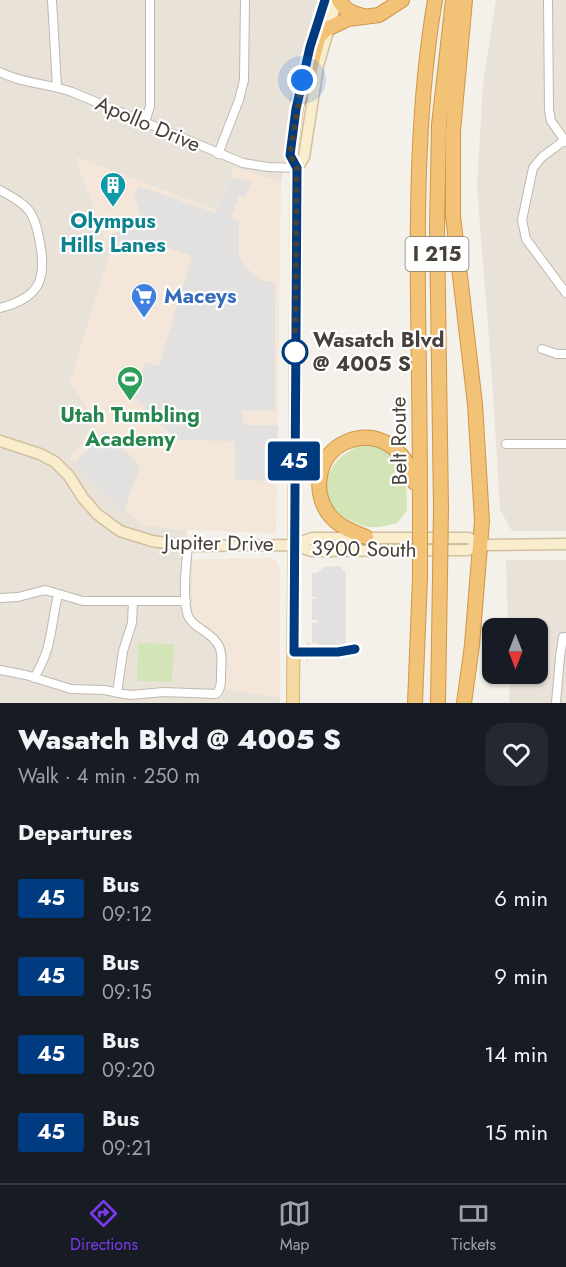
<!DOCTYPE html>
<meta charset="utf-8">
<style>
body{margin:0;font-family:Jost,sans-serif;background:#242831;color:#f1f3f6;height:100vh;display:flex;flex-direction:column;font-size:22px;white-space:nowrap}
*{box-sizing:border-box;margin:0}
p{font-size:20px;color:#9ea1a6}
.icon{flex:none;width:33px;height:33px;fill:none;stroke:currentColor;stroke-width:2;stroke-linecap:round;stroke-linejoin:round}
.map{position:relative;height:703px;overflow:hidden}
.sheet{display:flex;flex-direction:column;background:#171b24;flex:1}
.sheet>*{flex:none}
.badge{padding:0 12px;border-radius:4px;font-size:21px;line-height:39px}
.needle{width:39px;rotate:180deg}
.tools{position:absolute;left:482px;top:618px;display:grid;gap:12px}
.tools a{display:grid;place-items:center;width:66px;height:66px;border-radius:12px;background:#171b24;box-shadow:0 2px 4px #0004;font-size:30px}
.you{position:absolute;width:30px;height:30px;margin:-15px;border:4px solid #fff;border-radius:50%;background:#1a73e8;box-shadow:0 0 0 9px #1a73e833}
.map>.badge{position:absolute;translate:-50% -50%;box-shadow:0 0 0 3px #fff}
h2{padding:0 18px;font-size:22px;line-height:54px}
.round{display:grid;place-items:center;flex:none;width:63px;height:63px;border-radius:18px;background:#242831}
.headline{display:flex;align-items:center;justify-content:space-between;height:102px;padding:0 18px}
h1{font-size:28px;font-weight:800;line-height:45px}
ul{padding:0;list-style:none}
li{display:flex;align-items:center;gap:18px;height:78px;padding:0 18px}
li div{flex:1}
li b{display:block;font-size:22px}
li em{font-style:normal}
li .badge{min-width:66px;font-weight:700;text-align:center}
.menu{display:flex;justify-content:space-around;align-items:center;height:84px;border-top:2px solid #363941;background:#171b24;font-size:16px;color:#9ea1a6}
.menu a{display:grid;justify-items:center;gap:3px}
.menu .on{color:#7c3aed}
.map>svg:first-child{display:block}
.residential{fill:#e8e2d9}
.commercial{fill:#f4e6d8}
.green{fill:#d3e5b7}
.parking{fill:#e3e1df}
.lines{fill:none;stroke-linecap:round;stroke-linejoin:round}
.street-casing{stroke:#bfb8ae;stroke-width:10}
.secondary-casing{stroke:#d0c09e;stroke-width:13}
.primary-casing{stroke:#dbb572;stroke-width:14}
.highway-casing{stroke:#d19647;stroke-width:16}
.street{stroke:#fff;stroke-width:8}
.secondary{stroke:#faedce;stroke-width:10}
.primary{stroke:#f6d9a1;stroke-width:12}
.highway{stroke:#f2c277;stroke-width:14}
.highway-bridge-casing{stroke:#d19647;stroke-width:16;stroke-linecap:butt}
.highway-bridge{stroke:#f2c277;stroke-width:14}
.line-casing{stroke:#fff;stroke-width:14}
.line{stroke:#003b80;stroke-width:9}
.walk{stroke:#484139;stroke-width:6;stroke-dasharray:0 10.8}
.stop-dot{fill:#fff;stroke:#003b80;stroke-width:3}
.labels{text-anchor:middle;stroke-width:4.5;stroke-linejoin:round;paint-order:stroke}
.shield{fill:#fff;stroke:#7f7a74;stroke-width:1.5}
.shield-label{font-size:20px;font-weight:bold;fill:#484139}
.street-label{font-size:21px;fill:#484139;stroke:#fff}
.culture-label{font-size:21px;font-weight:bold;fill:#0d838f;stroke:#fff}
.shop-label{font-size:21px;font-weight:bold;fill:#366cbe;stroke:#fff;text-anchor:start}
.stop-label{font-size:21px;font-weight:bold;fill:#484139;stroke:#fff;text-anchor:start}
.leisure-label{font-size:21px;font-weight:bold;fill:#27864d;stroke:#fff}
</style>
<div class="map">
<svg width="566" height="703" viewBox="0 0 566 703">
<rect width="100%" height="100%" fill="#f4f1eb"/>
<path class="residential" d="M 0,0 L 320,0 L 298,73 L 281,183 L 234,167 L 217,210 L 76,158 L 110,253 L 70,382 L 98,423 L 70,458 L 142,525 L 186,530 L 192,559 L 193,613 L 200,623 L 217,634 L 226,646 L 228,654 L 225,689 L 280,697 L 280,703 L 0,703 Z
M 496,0 L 566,0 L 566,531 L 512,531 L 500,510 L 492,378 L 477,186 L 483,84 Z
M 506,560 L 566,560 L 566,703 L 509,703 L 510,674 L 537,674 L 537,628 L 508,628 Z"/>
<path class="commercial" d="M 76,157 L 217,210 L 234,167 L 281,183 L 276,533 L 186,530 L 142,525 L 70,458 L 97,423 L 70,382 L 110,253 Z
M 271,558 L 277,561 L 280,569 L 280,697 L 225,689 L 228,654 L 226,646 L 217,634 L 200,623 L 193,613 L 192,559 Z"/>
<path class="green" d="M 366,444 L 382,447 L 395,455 L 406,476 L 407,511 L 397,523 C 390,525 381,527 374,527 C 366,528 358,524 351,521 C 307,502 326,454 366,444 Z
M 138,643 L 174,644 L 172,682 L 137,681 Z"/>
<path class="parking" d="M 230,177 L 251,182 L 245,197 L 239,196 L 231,218 L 239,222 L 239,255 L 245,267 L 262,281 L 275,282 L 275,410 L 242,411 L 244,425 L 278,425 L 277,481 L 235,480 L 235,441 L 177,440 L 135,398 L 145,362 L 159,366 L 192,256 L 157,244 L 155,254 L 116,244 L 112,234 L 124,230 L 124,227 L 142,220 L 134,196 L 138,186 L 216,213 Z
M 105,430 L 140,467 L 123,513 L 75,463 Z
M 324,567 L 340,566 L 346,573 L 346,656 L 311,657 L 306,663 L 307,641 L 313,646 L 318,645 L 317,643 L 312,643 L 312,623 L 319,622 L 317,620 L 312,620 L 312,599 L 318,598 L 312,596 L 312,573 L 317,573 Z"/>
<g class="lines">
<g class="street-casing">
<path id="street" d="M 52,0 L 57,87
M 548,0 L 549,110 L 551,121 L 566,142
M 0,72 C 23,84 48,83 72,92 L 243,163 L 268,167 L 297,168
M 145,122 L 150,106 L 150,0
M 565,140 L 542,157 L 533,168 L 522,220 L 526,239 L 566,293
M 218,154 L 239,100 L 244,80 L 245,0
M 0,190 C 10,196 23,202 30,212 C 36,221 38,232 40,243 C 47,280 39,298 0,308
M 542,349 L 557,354 L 566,354
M 506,444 L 566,444
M 0,598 L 18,597 L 45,590 L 83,601 L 186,601
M 0,670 L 26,675 L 71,689 L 104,690 L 130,695 L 164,692 L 216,694 C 222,688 221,680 221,672 C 223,649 221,642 201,629 C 196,626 191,622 188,616 C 182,599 186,564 188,546
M 34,678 C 53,647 50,628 58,595
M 117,693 L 123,651 L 132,623 L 133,601
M 556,703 L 560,657 L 563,637 L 566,637"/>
</g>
<g class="secondary-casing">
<path id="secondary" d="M 310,45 L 325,0
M 297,168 L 304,157 L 318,66 L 337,0
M 0,441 L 40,454 L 55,462 L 69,476 L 83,498 L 97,514 L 120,531 L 152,541 L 188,546 L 294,545 L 312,551 L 468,550 L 480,545 L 566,544
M 294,545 L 312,538 L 469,538 L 480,545"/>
</g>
<g class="primary-casing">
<path id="primary" d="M 293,703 L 297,168 L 290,155 L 298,101"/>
</g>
<g class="highway-casing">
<path id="highway" d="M 339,0 C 344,10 353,14 364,16
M 298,101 L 307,81 L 318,38 L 325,30 L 348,19 L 379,15 L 402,0
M 420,508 C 420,440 419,371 418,303 C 417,202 418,100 435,0
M 441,508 L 437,227 L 439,125 L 453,0
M 366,537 C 353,532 337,526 328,513 C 312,490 318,454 346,442 C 379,428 407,451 415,483
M 415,703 L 420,578
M 438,703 L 440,576
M 464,703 L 472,645 L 482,521 L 475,404 L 453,216 L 453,131 L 465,0"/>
</g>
<use href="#street" class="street"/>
<use href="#secondary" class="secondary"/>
<use href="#primary" class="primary"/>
<use href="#highway" class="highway"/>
<g class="highway-bridge-casing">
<path id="highway-bridge" d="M 440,576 L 441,508
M 420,578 L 420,508"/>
</g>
<use href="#highway-bridge" class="highway-bridge"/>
</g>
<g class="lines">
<g class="line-casing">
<path id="line" d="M 325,0 L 310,47 L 296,109 L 290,155 L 297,168 L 294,652 L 338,652 L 355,649"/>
</g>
<use href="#line" class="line"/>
<path class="walk" d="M 295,352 L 297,168 L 290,155 L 302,80"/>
</g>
<defs>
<g id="building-pin" transform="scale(1.35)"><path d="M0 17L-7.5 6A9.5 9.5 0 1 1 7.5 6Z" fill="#0f9aa8" stroke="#fff"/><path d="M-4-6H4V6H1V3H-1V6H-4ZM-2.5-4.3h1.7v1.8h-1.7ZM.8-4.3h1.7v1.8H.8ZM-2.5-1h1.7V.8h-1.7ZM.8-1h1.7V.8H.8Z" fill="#fff"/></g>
<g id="supermarket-pin" transform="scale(1.35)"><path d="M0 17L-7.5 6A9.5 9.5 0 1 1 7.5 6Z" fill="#3f7fe0" stroke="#fff"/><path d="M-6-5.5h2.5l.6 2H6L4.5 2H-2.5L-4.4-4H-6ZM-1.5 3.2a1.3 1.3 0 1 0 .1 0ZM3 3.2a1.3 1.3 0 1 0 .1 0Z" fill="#fff"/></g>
<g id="stadium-pin" transform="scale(1.35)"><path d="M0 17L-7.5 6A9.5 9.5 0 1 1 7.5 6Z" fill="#2e9e5b" stroke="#fff"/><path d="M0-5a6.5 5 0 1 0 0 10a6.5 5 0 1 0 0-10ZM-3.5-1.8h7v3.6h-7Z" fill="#fff"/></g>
</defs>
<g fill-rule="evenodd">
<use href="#building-pin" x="113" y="185"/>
<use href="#supermarket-pin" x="144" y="296"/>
<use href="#stadium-pin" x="130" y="379"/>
</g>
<circle class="stop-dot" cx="295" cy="352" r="12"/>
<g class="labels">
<rect class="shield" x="405.5" y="237" width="63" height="34" rx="4.5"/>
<g class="shield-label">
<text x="437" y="261">I 215</text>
</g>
<g class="street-label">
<text transform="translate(148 124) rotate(23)" y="7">Apollo Drive</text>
<text transform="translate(399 441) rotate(-91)" y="7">Belt Route</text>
<text transform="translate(219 543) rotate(1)" y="7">Jupiter Drive</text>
<text transform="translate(364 549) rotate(1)" y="7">3900 South</text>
</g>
<g class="culture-label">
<text x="113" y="228">Olympus<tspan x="113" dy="24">Hills Lanes</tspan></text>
</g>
<g class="shop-label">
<text x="164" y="303">Maceys</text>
</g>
<g class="stop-label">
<text x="313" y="347">Wasatch Blvd<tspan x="313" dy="24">@ 4005 S</tspan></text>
</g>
<g class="leisure-label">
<text x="130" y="422">Utah Tumbling<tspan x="130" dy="24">Academy</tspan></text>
</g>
</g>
</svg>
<div class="tools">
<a><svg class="needle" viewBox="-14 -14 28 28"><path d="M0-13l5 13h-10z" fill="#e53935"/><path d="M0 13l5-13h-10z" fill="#9ea1a6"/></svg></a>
</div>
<div class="you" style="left:302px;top:80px"></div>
<b class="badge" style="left:294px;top:461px;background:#003b80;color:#fff">45</b>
</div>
<section class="sheet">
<div class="headline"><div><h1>Wasatch Blvd @ 4005 S</h1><p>Walk · 4 min · 250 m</p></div><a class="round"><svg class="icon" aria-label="heart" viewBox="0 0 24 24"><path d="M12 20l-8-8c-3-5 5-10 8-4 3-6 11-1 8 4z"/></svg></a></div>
<h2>Departures</h2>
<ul>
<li><span class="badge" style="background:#003b80;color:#fff">45</span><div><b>Bus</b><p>09:12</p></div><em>6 min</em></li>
<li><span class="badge" style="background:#003b80;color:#fff">45</span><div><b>Bus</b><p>09:15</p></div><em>9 min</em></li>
<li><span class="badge" style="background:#003b80;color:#fff">45</span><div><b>Bus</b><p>09:20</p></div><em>14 min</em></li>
<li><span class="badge" style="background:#003b80;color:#fff">45</span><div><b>Bus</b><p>09:21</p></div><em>15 min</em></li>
</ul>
</section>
<nav class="menu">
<a class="on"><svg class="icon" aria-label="directions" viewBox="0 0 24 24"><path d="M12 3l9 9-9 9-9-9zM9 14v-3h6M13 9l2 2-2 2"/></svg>Directions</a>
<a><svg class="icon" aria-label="map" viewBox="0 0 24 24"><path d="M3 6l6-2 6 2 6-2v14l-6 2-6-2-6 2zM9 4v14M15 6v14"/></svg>Map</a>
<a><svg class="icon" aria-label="tickets" viewBox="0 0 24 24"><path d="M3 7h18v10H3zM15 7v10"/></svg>Tickets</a>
</nav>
